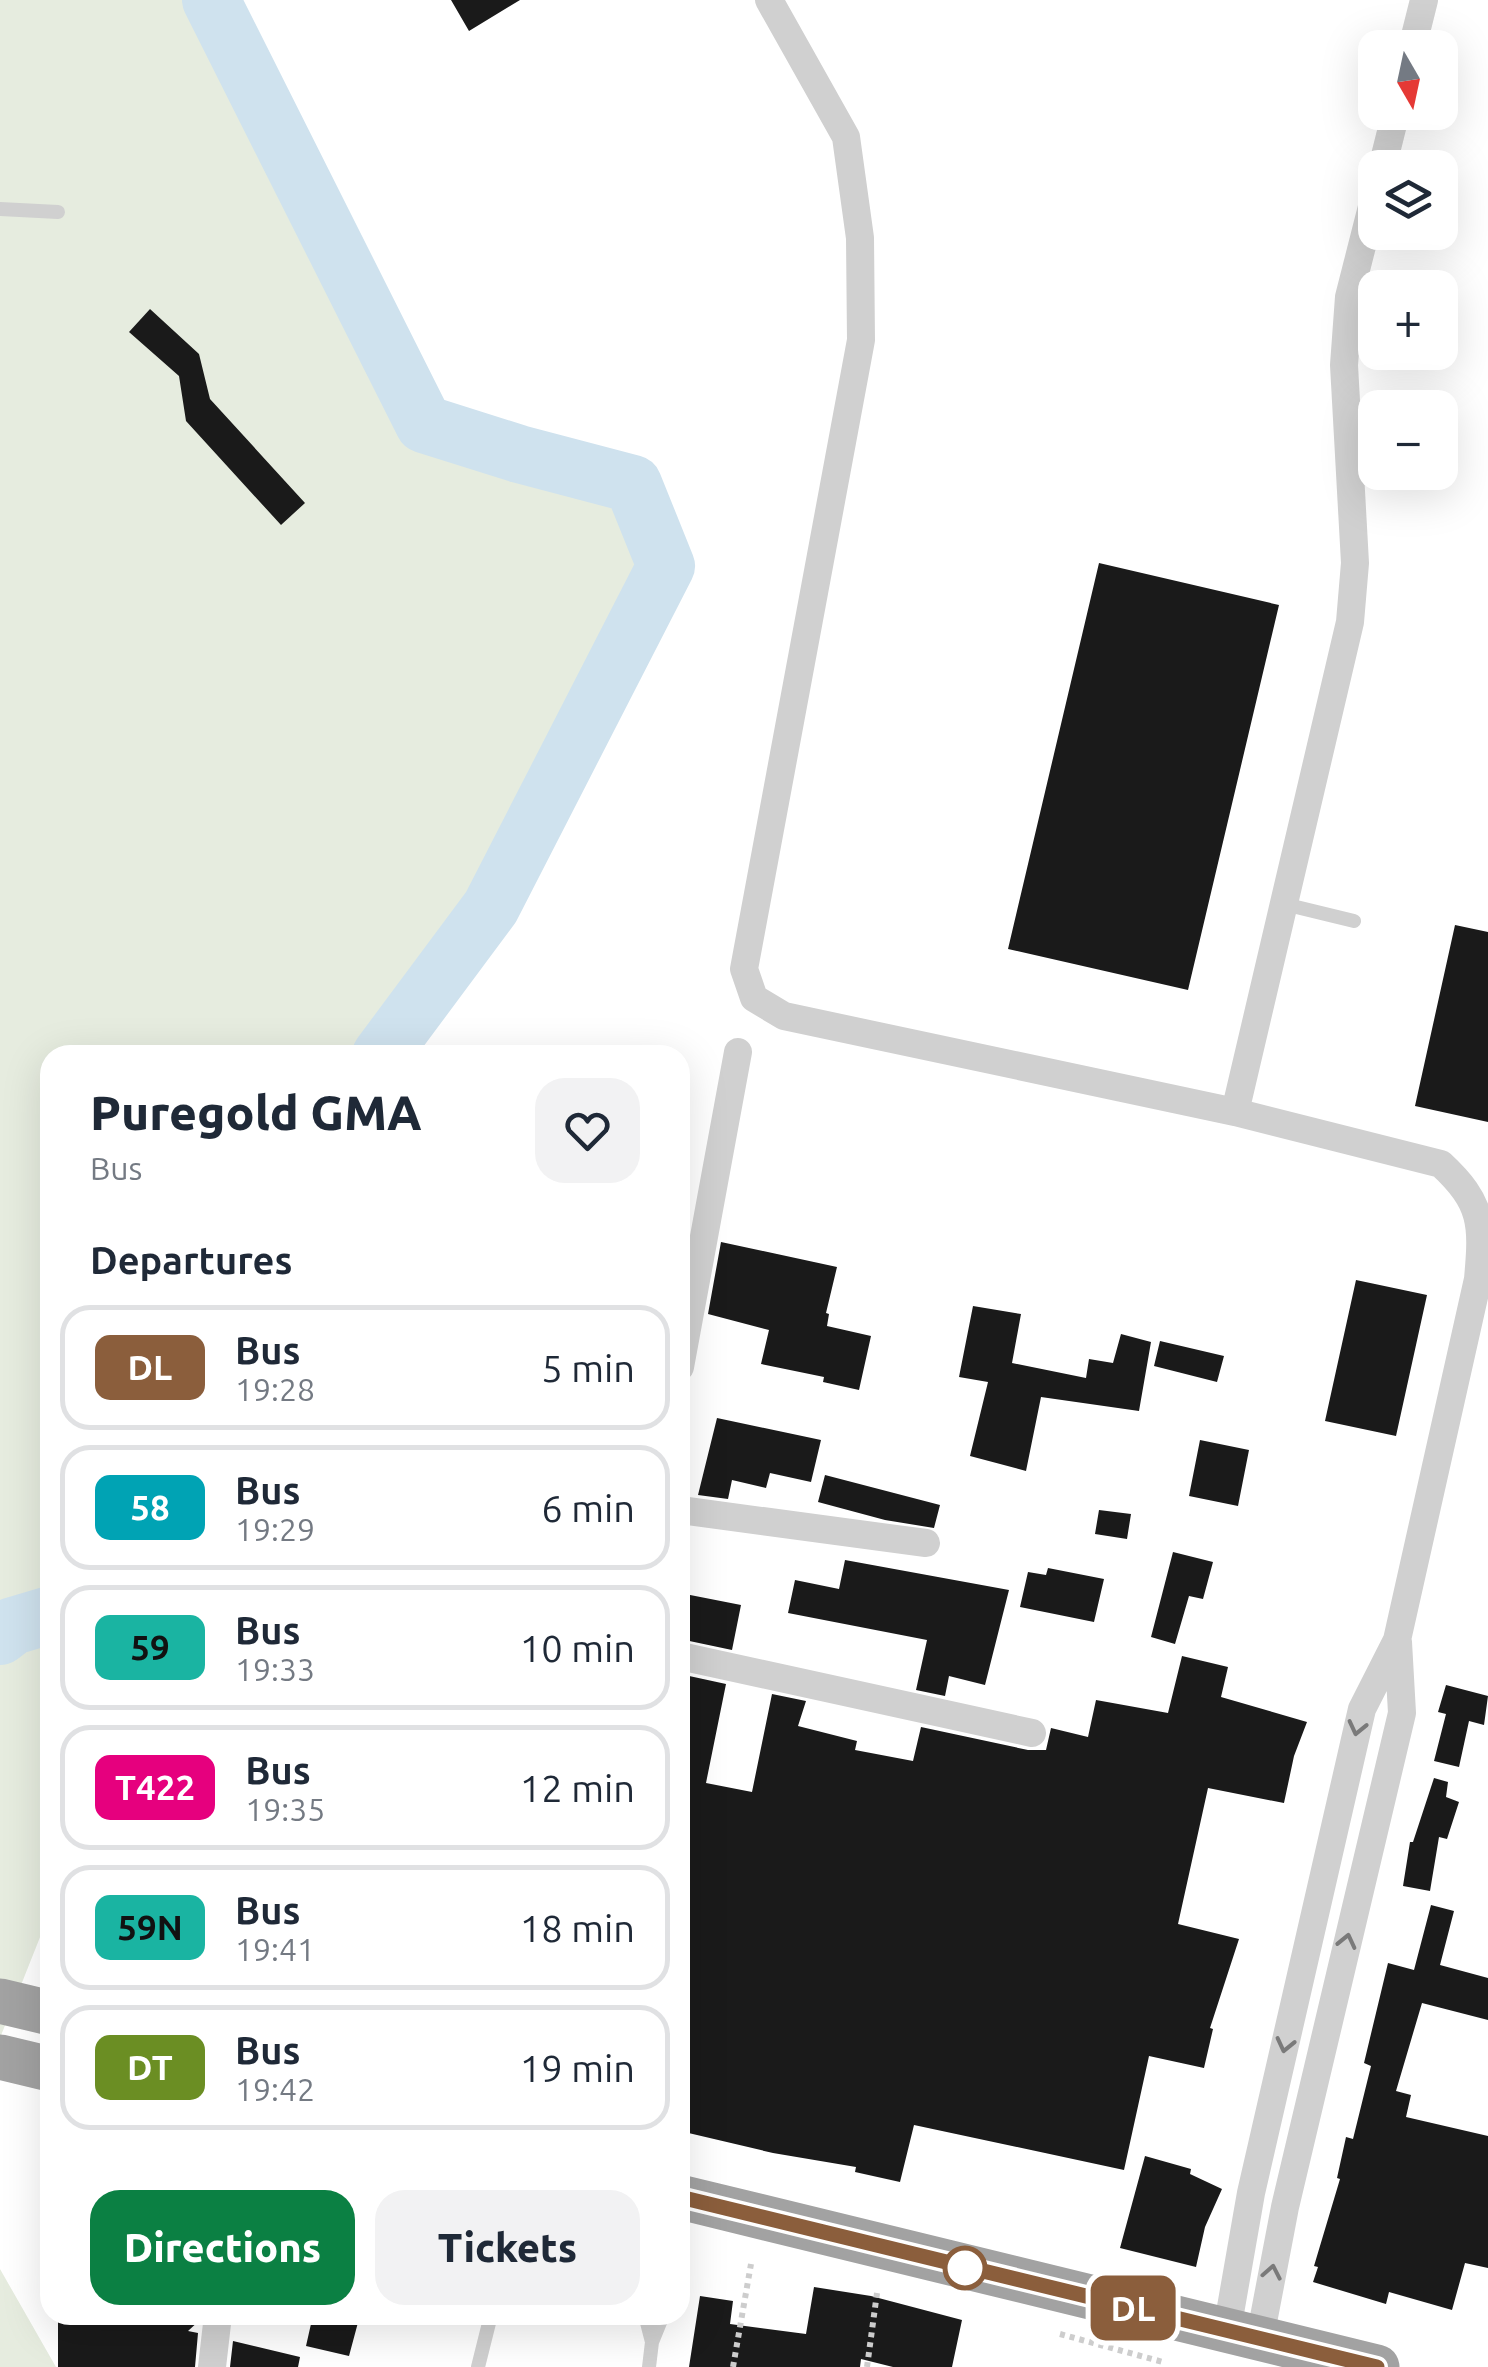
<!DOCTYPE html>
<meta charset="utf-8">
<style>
body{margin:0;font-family:Ubuntu,sans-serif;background:#f2f2f3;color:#1f2937;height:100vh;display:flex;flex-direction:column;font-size:38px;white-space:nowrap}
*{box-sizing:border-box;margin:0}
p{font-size:32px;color:#747a83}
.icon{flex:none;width:55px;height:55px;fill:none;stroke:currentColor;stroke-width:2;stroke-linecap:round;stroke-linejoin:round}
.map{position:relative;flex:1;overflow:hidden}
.drawer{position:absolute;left:40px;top:1045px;width:650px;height:1280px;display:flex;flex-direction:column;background:#fff;border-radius:30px;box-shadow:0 10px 40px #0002}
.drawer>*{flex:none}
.badge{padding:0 20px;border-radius:15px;font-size:35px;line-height:65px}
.needle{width:65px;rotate:171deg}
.controls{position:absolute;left:1358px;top:30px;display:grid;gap:20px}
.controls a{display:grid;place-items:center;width:100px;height:100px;border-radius:20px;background:#fff;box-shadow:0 10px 40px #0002;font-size:50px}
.map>.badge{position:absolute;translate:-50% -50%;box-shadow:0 0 0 5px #fff}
h2{padding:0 50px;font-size:38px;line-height:90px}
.round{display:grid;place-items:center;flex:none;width:105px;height:105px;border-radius:30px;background:#f2f2f3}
.head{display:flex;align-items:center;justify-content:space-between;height:170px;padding:0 50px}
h1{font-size:48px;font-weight:800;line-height:75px}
.action{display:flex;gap:20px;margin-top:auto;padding:20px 50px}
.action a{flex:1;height:115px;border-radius:30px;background:#0b8043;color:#fff;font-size:40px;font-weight:800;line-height:115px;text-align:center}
.action a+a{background:#f2f2f3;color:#1f2937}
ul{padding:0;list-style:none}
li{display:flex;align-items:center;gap:30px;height:125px;margin:0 20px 15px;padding:0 30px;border:5px solid #e0e1e3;border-radius:30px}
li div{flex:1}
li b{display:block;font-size:38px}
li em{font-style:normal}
li .badge{min-width:110px;font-weight:700;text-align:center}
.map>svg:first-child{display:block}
.green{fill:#e6ecdf}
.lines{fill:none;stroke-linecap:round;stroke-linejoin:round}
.river{stroke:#cfe2ee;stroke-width:58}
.building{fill:#1a1a1a}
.path{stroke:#cdcdcd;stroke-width:6;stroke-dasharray:5 5;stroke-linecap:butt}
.service{stroke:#d0d0d0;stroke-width:14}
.minor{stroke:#d0d0d0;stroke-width:28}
.trunk{stroke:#a2a2a2;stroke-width:45}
.oneway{stroke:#7a7a7a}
.line-casing{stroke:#fff;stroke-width:22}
.line{stroke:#8b5e3c;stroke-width:15}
.stop-dot{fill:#fff;stroke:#8b5e3c;stroke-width:5}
</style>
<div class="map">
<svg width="1488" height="2367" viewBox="0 0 1488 2367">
<rect width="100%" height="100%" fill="#fff"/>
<path class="green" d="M 0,0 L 198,0 L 416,436 L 620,494 L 652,563 L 478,904 L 369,1044 L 348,1055 L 50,1055 L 50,1912 L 0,2038 L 0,1618 L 7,1616 L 0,1616 Z
M 0,2269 L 56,2367 L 0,2367 Z"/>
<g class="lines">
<path class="river" d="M 211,0 L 424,424 L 519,454 L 633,484 L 666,566 L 491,907 L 381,1055
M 0,1636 L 13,1626 L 50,1615"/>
</g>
<path class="building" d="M 451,0 L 520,0 L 469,31 Z
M 150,309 L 199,354 L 210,399 L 305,503 L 281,525 L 186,421 L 179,376 L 129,332 Z
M 1099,563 L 1279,605 L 1188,990 L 1008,949 Z
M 1455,925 L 1488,932 L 1488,1122 L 1415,1106 Z
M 721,1242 L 837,1267 L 826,1313 L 829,1314 L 827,1326 L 871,1336 L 859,1390 L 823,1382 L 824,1377 L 761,1364 L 769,1330 L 708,1314 Z
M 1356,1280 L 1427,1295 L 1396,1436 L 1325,1421 Z
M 973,1306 L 1021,1314 L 1012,1363 L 1086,1378 L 1089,1359 L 1113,1363 L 1121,1334 L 1151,1342 L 1139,1411 L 1041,1397 L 1026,1471 L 970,1456 L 988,1382 L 959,1377 Z
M 1160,1341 L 1224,1356 L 1217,1382 L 1154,1366 Z
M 717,1418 L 821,1440 L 811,1482 L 770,1473 L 766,1488 L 732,1480 L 728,1499 L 698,1495 Z
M 1200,1440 L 1249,1450 L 1238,1506 L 1189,1496 Z
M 825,1475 L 940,1505 L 934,1528 L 885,1520 L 818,1502 Z
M 1099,1510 L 1131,1514 L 1127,1539 L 1095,1534 Z
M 1173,1552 L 1213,1562 L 1203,1599 L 1189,1596 L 1175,1644 L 1151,1637 Z
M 845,1560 L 1009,1590 L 985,1685 L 949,1676 L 945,1696 L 916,1690 L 927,1640 L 788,1613 L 795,1580 L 839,1589 Z
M 1048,1568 L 1104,1579 L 1094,1622 L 1020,1607 L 1028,1572 L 1046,1575 Z
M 680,1593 L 741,1605 L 732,1650 L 680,1639 Z
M 1182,1656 L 1228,1667 L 1221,1697 L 1307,1722 L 1294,1756 L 1284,1803 L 1208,1788 L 1178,1924 L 1239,1939 L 1210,2028 L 1213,2029 L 1204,2068 L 1149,2056 L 1124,2170 L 914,2125 L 900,2182 L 855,2172 L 856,2167 L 773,2153 L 680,2131 L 680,1674 L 726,1684 L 706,1783 L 752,1792 L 772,1694 L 806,1701 L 798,1726 L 857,1741 L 855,1750 L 913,1761 L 921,1727 L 1028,1750 L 1046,1750 L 1051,1728 L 1088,1737 L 1096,1700 L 1168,1713 Z
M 1446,1685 L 1488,1696 L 1484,1725 L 1469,1721 L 1459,1767 L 1434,1761 L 1446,1714 L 1438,1712 Z
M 1434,1778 L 1448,1782 L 1446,1797 L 1459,1802 L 1447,1839 L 1439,1837 L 1430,1891 L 1403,1886 L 1410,1842 L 1413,1842 Z
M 1431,1905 L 1454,1911 L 1440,1965 L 1488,1978 L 1488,2020 L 1422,2003 L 1396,2091 L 1411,2095 L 1406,2117 L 1488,2136 L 1488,2268 L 1465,2263 L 1452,2310 L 1389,2292 L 1386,2304 L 1313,2282 L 1318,2267 L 1314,2266 L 1340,2179 L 1337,2178 L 1346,2137 L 1353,2139 L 1371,2066 L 1364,2063 L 1388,1963 L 1414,1970 Z
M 1145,2156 L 1191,2169 L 1190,2174 L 1222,2189 L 1205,2227 L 1196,2267 L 1120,2248 Z
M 814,2287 L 871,2296 L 962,2320 L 952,2367 L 893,2367 L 861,2359 L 860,2367 L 689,2367 L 700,2296 L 733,2301 L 730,2324 L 806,2334 Z
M 58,2315 L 200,2315 L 200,2320 L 188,2331 L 198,2333 L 195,2367 L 58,2367 Z
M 313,2315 L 360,2315 L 349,2356 L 306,2346 Z
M 233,2341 L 300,2357 L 298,2367 L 230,2367 Z"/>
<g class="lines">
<path class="path" d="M 1060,2334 L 1163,2362
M 733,2367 L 751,2264
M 867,2367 L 877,2293"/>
<path class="service" d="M 0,209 L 58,212
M 1284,904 L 1354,921
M 680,2241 L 685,2202
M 645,2315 L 652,2342
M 478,2367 L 491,2315
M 649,2367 L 652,2342 L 663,2315"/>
<path class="minor" d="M 769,0 L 846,137 L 860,238 L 861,340 L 744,969 L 754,998 L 784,1016 L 1235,1112 L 1441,1164 C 1483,1203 1483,1224 1478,1279 L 1397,1640 L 1362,1709 L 1251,2193 L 1227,2330
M 1412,48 L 1424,0
M 1382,168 L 1396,112
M 1235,1112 L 1350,622 L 1355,563 L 1344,365 L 1349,297 L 1375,195
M 680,1367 L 738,1052
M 680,1510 L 926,1543
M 680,1656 L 1032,1733
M 1260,2338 L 1285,2207 L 1402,1713 L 1398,1642
M 212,2367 L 218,2315"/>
<path class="trunk" d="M 0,2001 L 50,2013
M 0,2057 L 50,2069
M 680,2197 L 1377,2367"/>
</g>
<defs><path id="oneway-chevron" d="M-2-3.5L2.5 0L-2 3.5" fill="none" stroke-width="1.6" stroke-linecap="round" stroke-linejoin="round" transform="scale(2.5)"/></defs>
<g class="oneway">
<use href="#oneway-chevron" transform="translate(1357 1728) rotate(103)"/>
<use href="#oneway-chevron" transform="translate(1347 1941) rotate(-77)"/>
<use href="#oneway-chevron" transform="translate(1285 2045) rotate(103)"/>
<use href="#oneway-chevron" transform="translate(1272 2272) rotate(-79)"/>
</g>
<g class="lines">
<g class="line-casing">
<path id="line" d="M 680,2197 L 1377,2367"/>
</g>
<use href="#line" class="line"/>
</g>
<circle class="stop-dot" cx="965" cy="2268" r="20"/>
</svg>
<div class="controls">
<a><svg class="needle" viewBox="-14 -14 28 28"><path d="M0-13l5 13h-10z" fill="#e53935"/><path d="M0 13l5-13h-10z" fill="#747a83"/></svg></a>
<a><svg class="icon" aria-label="layers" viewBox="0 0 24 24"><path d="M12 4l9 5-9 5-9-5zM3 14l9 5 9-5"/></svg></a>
<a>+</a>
<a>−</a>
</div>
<b class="badge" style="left:1133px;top:2308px;background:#8b5e3c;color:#fff">DL</b>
<section class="drawer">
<div class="head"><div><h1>Puregold GMA</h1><p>Bus</p></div><a class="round"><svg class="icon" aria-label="heart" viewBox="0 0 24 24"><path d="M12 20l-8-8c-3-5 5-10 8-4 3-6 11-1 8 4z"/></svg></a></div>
<h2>Departures</h2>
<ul>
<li><span class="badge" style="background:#8b5e3c;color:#fff">DL</span><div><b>Bus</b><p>19:28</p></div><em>5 min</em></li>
<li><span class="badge" style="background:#00a3b4;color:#fff">58</span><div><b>Bus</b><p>19:29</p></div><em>6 min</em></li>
<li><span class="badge" style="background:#1ab4a2;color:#111">59</span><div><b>Bus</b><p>19:33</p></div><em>10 min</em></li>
<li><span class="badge" style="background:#e6007e;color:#fff">T422</span><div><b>Bus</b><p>19:35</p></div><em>12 min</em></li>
<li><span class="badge" style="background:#1ab4a2;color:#111">59N</span><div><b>Bus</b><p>19:41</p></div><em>18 min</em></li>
<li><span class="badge" style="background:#6b8e23;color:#fff">DT</span><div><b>Bus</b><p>19:42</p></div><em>19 min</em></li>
</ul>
<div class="action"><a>Directions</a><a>Tickets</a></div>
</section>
</div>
